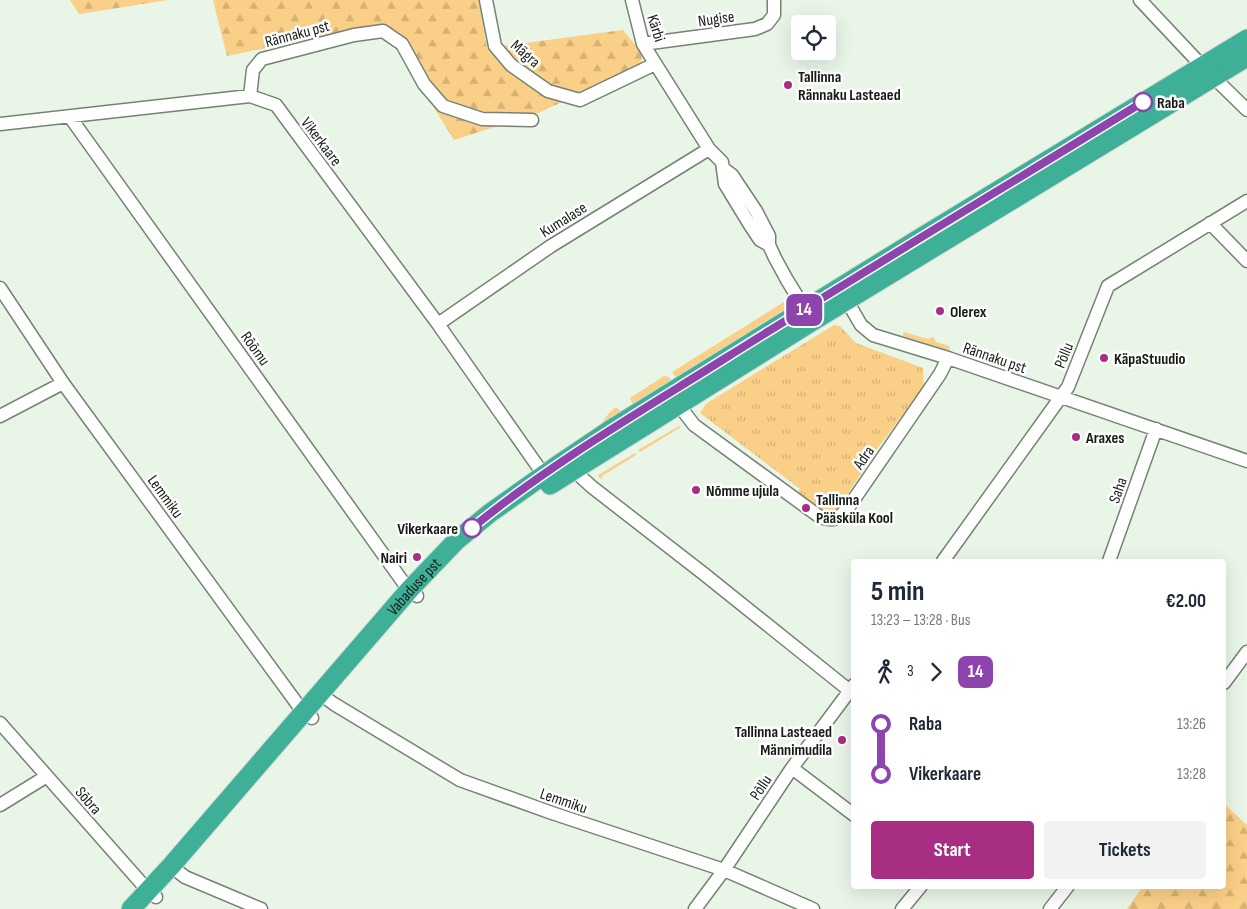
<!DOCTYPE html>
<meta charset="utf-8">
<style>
body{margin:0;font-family:"Sofia Sans Condensed",sans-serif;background:#f2f2f3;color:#1f2937;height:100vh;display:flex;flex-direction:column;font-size:19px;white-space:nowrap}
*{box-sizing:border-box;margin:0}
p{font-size:16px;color:#747a83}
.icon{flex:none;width:28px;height:28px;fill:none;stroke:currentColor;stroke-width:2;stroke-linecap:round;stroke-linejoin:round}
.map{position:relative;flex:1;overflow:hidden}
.side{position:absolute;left:851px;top:559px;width:375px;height:330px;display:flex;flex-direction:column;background:#fff;border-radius:5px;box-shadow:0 5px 20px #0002}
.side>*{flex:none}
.badge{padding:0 10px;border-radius:8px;font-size:18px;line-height:32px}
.buttons{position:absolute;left:791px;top:15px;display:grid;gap:10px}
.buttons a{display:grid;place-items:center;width:45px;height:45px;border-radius:5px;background:#fff;box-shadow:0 5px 20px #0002;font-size:25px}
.map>.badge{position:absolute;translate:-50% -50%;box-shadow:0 0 0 2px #fff}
.legs{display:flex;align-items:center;gap:8px;height:55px;padding:0 20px;font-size:16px}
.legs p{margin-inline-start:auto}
.overview{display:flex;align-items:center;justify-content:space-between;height:85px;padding:0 20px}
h1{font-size:28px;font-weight:700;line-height:38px}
.cta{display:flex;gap:10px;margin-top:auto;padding:10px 20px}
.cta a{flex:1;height:58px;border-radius:5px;background:#a82e84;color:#fff;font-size:20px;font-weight:700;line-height:58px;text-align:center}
.cta a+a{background:#f2f2f3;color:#1f2937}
ul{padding:0 20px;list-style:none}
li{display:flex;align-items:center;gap:18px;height:50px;font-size:19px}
li i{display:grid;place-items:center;width:8px;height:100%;margin:0 6px;background:currentColor}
li i::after{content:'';width:12px;height:12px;margin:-6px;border:4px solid;border-radius:50%;background:#fff}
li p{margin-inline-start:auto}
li:first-child i{background:linear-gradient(#0000 50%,currentColor 0)}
li:last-child i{background:linear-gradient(currentColor 50%,#0000 0)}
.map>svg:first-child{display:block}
.green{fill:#facf87}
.forest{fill:url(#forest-firs)}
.park{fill:url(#park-tufts)}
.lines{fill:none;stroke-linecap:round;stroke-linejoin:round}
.minor-casing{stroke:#768275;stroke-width:15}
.highway-casing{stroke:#d5d6d5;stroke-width:21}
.minor{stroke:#fff;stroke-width:12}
.highway{stroke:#3db097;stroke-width:19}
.line-1-casing{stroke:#fff;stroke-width:11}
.line-1{stroke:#8e44ad;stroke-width:8}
.poi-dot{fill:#a82e84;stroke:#fefefe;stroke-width:2}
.stop-1-dot{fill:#fff;stroke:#8e44ad;stroke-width:2.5}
.labels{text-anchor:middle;stroke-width:5;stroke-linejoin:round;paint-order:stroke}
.street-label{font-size:16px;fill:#171c17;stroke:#fefefe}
.poi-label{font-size:16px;font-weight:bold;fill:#171c17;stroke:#fefefe;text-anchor:start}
.stop-label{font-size:16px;font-weight:bold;fill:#171c17;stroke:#fefefe;text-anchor:start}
</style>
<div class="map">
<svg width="1247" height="909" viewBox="0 0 1247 909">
<defs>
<pattern id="forest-firs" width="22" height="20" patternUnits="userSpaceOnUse" patternTransform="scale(1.25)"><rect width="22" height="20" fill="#facf87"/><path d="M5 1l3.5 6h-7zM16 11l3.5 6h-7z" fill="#d6b174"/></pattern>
<pattern id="park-tufts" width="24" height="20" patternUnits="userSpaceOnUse" patternTransform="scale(1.25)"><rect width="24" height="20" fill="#facf87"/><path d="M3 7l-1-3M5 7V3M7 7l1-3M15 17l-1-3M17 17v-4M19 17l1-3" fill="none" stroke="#d6b174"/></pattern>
</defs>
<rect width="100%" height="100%" fill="#e8f5e7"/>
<path class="green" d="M 787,300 L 790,301 L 792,306 L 790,310 L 678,380 L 672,372 Z
M 904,332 L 928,339 L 933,337 L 936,342 L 949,346 L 950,349 L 947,350 L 903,336 Z
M 664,376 L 669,377 L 673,383 L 634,407 L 630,398 Z
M 616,407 L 624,414 L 599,427 L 609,413 Z
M 679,426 L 681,427 L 640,452 L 638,450 Z
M 635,453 L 636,455 L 602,476 L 603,477 L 600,479 L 598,475 Z"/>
<path class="forest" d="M 70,0 L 168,0 L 79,14 Z
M 213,0 L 479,0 L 487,48 L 623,30 L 642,53 L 641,66 L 538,113 L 454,140 L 382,24 L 227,56 Z
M 1224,804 L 1247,825 L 1247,909 L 1127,909 L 1143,886 L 1224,886 Z"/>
<path class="park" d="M 834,325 L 840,326 L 856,343 L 923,368 L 924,387 L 877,449 L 835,514 L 824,514 L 795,495 L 800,489 L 700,413 L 707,403 Z"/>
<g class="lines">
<g class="minor-casing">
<path id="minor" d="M 486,0 L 495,46 L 511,65 L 548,91 L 580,100 L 655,64
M 632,0 L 643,44 L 709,149 L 722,162 L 725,184 L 750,225 L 760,240 L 769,245
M 1140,0 L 1202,66 L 1247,110
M 643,44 L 755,29 L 767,24 L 774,15 L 774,0
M 250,96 L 253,70 L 262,59 L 354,35 L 383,31 L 402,44 L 424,84 L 443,106 L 482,119 L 532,120
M 70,117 L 403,582 L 417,596
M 0,124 L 250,96 L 276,105 L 438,324 L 548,481
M 724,169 L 732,175 L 756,211 L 769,236 L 769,245 L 775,258 L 787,280 L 808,314
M 1210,223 L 1247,261
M 0,288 L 63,383 L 298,705 L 312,718
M 843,294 L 861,325 L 873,335 L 948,358 L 1247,461
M 438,324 L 551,246 L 709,149
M 674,399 L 694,425 L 820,517 C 834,522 838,519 848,508 L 927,393 L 940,374 L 948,358
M 0,416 L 63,383
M 576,469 L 581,477 L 592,487 L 704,574 L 850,691
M 943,561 L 1068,387 L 1108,286 L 1247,201
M 1109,561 L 1156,429
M 1224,683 L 1247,652
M 319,693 L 334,704 L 460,780 L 552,813 L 724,870 L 813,909
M 0,723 L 143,885 L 156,897
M 792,768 L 854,815
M 0,805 L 47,776
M 171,866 L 185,877 L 261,909
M 695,909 L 724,870 L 792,768 L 854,685
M 902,909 L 921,886
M 1050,909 L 1068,886"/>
</g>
<g class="highway-casing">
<g id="highway">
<path d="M 550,485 L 813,321 L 1247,57"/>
<path id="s1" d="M 131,909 L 171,866 L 410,589 L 456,541 L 490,513 L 555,467 L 616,426 L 912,243 L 1247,39"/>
</g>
</g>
<use href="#minor" class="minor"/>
<use href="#highway" class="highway"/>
</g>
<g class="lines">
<g class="line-1-casing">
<path id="line-1" d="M 472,528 C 550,464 638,413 724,359 C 863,272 1003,188 1143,102"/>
</g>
<use href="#line-1" class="line-1"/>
</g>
<g class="poi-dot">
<circle cx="788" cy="85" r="5"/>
<circle cx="940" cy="311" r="5"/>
<circle cx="1104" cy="358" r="5"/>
<circle cx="1076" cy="437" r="5"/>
<circle cx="696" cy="490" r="5"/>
<circle cx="806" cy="508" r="5"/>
<circle cx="417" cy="557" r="5"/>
<circle cx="842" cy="740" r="5"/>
</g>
<g class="stop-1-dot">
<circle cx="1143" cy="102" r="9"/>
<circle cx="472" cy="528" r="9"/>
</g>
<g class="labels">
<g class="street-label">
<text transform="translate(716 18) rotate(-8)" y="6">Nugise</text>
<text transform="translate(657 28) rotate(72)" y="6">Kärbi</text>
<text transform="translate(297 33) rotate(-15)" y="6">Rännaku pst</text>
<text transform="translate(526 53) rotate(41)" y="6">Mägra</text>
<text transform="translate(322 141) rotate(53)" y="6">Vikerkaare</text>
<text transform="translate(563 219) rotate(-32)" y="6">Kumalase</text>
<text transform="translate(256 348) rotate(54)" y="6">Rõõmu</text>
<text transform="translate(1063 355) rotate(-68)" y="6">Põllu</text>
<text transform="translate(995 357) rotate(19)" y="6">Rännaku pst</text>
<text transform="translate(863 457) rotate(-55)" y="6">Adra</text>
<text transform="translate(1117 490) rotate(-71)" y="6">Saha</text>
<text transform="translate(166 496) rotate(54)" y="6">Lemmiku</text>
<text dy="6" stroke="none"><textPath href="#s1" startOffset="429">Vabaduse pst</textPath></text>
<text transform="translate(760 787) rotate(-56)" y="6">Põllu</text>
<text transform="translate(89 800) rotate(49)" y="6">Sõbra</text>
<text transform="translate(564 800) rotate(19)" y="6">Lemmiku</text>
</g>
<g class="poi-label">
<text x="798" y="82">Tallinna<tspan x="798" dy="18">Rännaku Lasteaed</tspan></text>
<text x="950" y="317">Olerex</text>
<text x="1114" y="364">KäpaStuudio</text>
<text x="1086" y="443">Araxes</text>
<text x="706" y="496">Nõmme ujula</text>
<text x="816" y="505">Tallinna<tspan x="816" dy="18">Pääsküla Kool</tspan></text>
<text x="407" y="563" text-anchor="end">Nairi</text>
<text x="832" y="737" text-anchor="end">Tallinna Lasteaed<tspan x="832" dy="18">Männimudila</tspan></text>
</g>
<g class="stop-label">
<text x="1157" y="108">Raba</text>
<text x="458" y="534" text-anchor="end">Vikerkaare</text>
</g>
</g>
</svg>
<div class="buttons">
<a><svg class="icon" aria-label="locate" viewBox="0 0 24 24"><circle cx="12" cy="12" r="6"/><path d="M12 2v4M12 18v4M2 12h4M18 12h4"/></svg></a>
</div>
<b class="badge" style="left:804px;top:310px;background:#8e44ad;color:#fff">14</b>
<section class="side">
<div class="overview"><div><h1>5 min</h1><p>13:23 – 13:28 · Bus</p></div><b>€2.00</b></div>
<div class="legs"><svg class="icon" aria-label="walk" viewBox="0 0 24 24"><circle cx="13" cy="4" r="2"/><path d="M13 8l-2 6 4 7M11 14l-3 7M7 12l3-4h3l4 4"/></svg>3<svg class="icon" aria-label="forward" viewBox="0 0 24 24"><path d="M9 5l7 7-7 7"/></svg><b class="badge" style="background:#8e44ad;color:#fff">14</b></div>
<ul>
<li><i style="color:#8e44ad"></i><b>Raba</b><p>13:26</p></li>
<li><i style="color:#8e44ad"></i><b>Vikerkaare</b><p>13:28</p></li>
</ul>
<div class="cta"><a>Start</a><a>Tickets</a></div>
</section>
</div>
